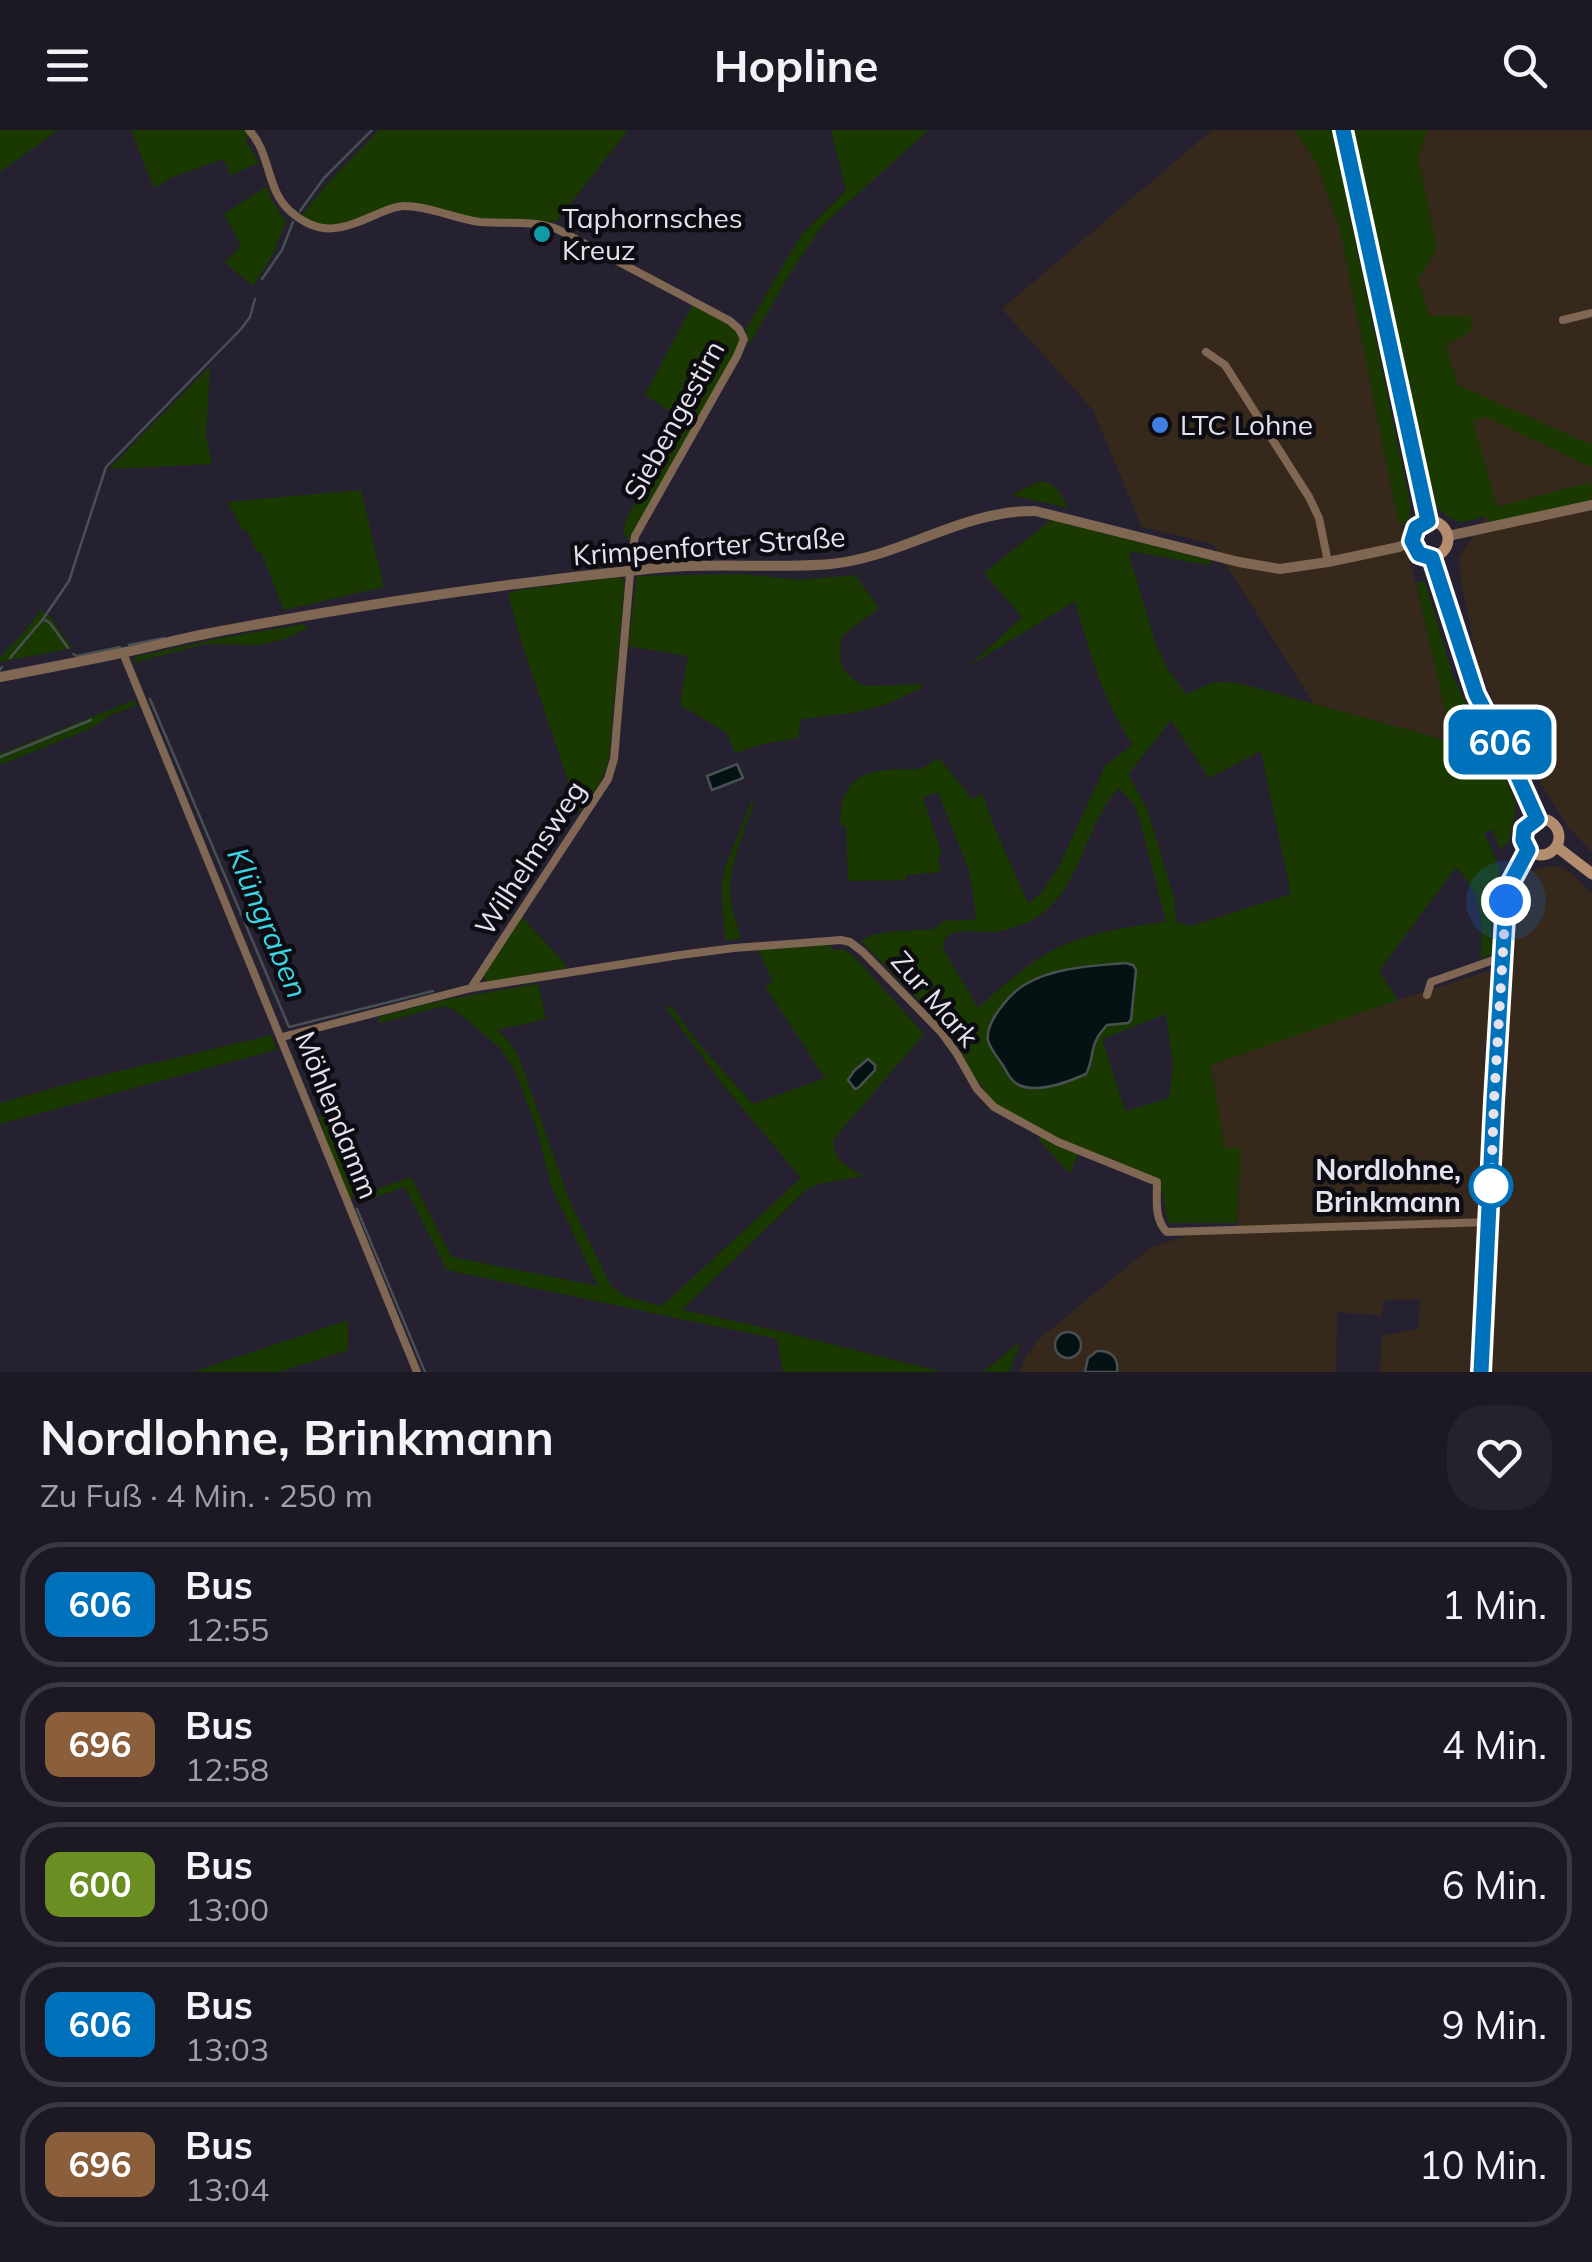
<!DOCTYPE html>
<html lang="de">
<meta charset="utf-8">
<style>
body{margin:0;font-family:Mulish,sans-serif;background:#25222d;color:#f1f3f6;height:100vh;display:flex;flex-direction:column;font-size:38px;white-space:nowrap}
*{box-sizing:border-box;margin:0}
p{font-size:32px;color:#a0a0a7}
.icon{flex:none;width:55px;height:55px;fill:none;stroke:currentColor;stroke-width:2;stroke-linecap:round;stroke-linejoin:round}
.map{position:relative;height:1242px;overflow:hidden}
.details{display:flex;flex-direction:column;background:#1c1925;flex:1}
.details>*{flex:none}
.badge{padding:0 20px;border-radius:15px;font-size:35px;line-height:65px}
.you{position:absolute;width:50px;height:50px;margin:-25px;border:8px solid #fff;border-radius:50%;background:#1a73e8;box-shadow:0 0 0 15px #1a73e833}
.map>.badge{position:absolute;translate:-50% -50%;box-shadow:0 0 0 5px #fff}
.round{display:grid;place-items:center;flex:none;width:105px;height:105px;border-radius:40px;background:#25222d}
.headline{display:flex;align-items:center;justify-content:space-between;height:170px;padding:0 40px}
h1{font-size:48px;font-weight:700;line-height:75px}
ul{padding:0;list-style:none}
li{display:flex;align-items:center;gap:30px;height:125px;margin:0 20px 15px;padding:0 20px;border:5px solid #3a3842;border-radius:40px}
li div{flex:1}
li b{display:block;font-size:38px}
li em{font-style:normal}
li .badge{min-width:110px;font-weight:700;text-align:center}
header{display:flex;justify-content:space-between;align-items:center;height:130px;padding:0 40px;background:#1c1925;font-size:45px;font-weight:700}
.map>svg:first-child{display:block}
.industrial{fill:#36291c}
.green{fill:#1a3900;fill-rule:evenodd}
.water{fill:#051213;stroke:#485054;stroke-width:2.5}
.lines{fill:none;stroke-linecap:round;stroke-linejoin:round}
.stream{stroke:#485054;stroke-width:2.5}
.minor{stroke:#7f6753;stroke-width:8}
.tertiary{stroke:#7f6753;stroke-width:10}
.secondary{stroke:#b38d6d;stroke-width:11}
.line-casing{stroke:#fff;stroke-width:22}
.line{stroke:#0072bc;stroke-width:15}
.walk{stroke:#e5e2ed;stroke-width:10;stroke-dasharray:0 18}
.culture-dot{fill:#0f9aa8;stroke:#0e0c13;stroke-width:4}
.shop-dot{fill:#3f7fe0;stroke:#0e0c13;stroke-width:4}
.stop-dot{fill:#fff;stroke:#0072bc;stroke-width:5}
.labels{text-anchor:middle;stroke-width:9;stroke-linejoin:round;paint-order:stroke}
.poi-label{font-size:28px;fill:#e5e2ed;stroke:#0e0c13;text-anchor:start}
.street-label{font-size:28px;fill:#e5e2ed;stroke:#0e0c13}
.stop-label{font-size:28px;font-weight:bold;fill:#e5e2ed;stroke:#0e0c13;text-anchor:end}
.water-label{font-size:30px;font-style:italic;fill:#3bd5e3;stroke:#0e0c13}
</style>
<header><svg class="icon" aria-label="menu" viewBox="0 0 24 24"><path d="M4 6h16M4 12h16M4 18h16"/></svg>Hopline<svg class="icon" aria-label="search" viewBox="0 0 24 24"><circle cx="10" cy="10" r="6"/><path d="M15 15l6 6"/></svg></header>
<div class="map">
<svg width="1592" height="1242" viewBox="0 0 1592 1242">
<rect width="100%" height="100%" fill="#262131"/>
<path class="industrial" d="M 1212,0 L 1295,0 L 1318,36 L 1340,99 L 1396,381 L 1404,404 L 1453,612 L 1314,574 L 1213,414 L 1142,397 L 1093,280 L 1002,179 Z
M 1428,0 L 1592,0 L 1592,722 L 1568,697 L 1525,628 L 1501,589 L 1479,538 L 1461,451 L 1459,428 L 1487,385 L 1418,150 L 1437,119 L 1418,26 Z
M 1554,736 L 1563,738 L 1572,744 L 1592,763 L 1592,1242 L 1380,1242 L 1382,1206 L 1418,1199 L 1421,1169 L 1383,1170 L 1382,1186 L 1337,1182 L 1336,1242 L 1020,1242 L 1026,1226 L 1039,1209 L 1150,1118 L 1189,1105 L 1237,1104 L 1241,1018 L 1225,1019 L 1211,935 L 1340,889 L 1513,833 L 1515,779 L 1522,753 L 1528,743 L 1535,739 Z"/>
<path class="green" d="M 0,0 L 58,0 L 0,42 Z
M 131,0 L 245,0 L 251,5 L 245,9 L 259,33 L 231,45 L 223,29 L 173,47 L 154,58 Z
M 379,0 L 628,0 L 556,92 L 478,88 L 414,74 L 335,97 L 319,95 L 301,86 L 328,53 Z
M 831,0 L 929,0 L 823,95 L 789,145 L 749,215 L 746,199 L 801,105 L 846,61 Z
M 1295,0 L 1332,0 L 1411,378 L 1409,389 L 1401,397 L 1396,381 L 1340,99 L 1318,36 Z
M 1353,0 L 1428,0 L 1418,26 L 1437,119 L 1418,150 L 1429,186 L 1471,186 L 1471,201 L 1446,215 L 1458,255 L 1592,315 L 1592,338 L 1486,287 L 1473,291 L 1497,377 L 1590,352 L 1592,360 L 1590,372 L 1489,394 L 1486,386 C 1460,394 1457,396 1436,376 L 1379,138 Z
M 267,56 L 271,69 L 286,92 L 273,124 L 253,156 L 225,133 L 241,116 L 224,84 Z
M 693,174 C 710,184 733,191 741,209 L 738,218 L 629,411 L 623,401 L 627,387 L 685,291 L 645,265 Z
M 210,236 L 206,306 L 212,334 L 109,339 Z
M 1040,351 C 1058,353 1060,365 1069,378 L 1012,365 Z
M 361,360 L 384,457 L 284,480 L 261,422 L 257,422 L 247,401 L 242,399 L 227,372 Z
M 1051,390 L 1213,431 L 1208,435 L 1128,421 L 1156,515 L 1167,538 L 1186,564 L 1215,552 L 1239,553 L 1452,612 L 1416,452 L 1425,452 L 1453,546 L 1484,612 L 1506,649 L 1515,671 L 1516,678 L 1508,713 L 1500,719 L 1492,699 L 1484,703 L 1500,739 L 1491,781 L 1492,823 L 1481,829 C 1482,789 1485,769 1456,737 L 1379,841 L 1398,870 L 1211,935 L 1225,1018 L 1241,1017 L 1237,1093 L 1168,1093 L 1160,1051 L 1059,1009 L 994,973 L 973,945 L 951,903 L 861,811 L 872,805 L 889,802 L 934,799 L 943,791 L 974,790 L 976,785 L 969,740 L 938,662 L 923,668 L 942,724 L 938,727 L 941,742 L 906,745 L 906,750 L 848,751 L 846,695 L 840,696 C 840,651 859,640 901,639 C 905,639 914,640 917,639 C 925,638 932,632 939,628 L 972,669 L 982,663 L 995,699 L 1028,773 L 1040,764 L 1059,737 L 1105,636 L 1133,614 C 1103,573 1089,519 1075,471 L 969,536 L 1022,487 L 984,443 ZM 1171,590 L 1209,648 L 1261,621 L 1291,764 L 1191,796 L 1176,792 L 1174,768 L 1147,678 L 1128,645 ZM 1119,658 L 1134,674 L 1140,690 L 1166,792 C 1131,796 1092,802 1059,817 C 1034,828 999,859 978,878 L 943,819 C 943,793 975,804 993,802 C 1005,801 1020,796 1030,791 C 1082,765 1082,696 1119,658 ZM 1125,833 L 1136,840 L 1132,884 L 1128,893 L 1106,895 C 1094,908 1089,921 1090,939 L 1073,950 L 1034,958 L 988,910 C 989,899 993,891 999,882 C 1026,839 1079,838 1125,833 ZM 1166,884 L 1173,935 L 1169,968 L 1125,981 L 1102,909 Z
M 741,444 L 800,450 L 855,445 L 879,478 L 842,506 C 837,530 841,546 866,556 L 921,554 L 922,558 L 882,576 L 853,583 L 801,589 L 798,608 L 764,614 L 735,623 L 727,603 L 680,575 L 688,526 L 628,516 L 637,446 Z
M 617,447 L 623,449 L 624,458 L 609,627 C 605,649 592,665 579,683 L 520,508 L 508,464 L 518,460 Z
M 41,480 L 49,485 L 72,518 L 0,532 L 0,528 L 26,500 Z
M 304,494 L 308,498 L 285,509 L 258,515 L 206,514 L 132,533 L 138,526 L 221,508 Z
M 134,570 L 137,575 L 110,585 L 90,599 L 0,635 L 0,624 Z
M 751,672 L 754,672 C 745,701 727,737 731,768 C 732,781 737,795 741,808 L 725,811 L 721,756 L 725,738 Z
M 521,786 L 566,835 L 566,838 L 486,852 L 482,844 Z
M 830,815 L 832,820 L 842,819 L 853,825 L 924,904 L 833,1010 C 834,1031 847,1037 864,1046 L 819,1054 L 806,1060 L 682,1180 L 780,1201 L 942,1242 L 783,1242 L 777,1209 L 447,1140 L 405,1057 L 358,1073 L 354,1067 L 349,1070 L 319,989 L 327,981 L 354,1067 L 411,1047 L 452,1127 L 598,1156 L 551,1056 L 537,999 L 514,939 L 500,918 L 455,880 L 444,876 L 380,893 L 378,887 L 443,870 L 538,854 L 546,889 L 497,900 L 509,912 L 518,925 L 570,1072 L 611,1156 L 626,1167 L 662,1176 L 801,1048 L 724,956 L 666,878 L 671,876 L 699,914 L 753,974 L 825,948 L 765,856 L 773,852 L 758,820 Z
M 272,905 L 276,920 L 0,994 L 0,973 L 82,950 Z
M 1040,1006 L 1078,1023 L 1070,1044 L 1039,1010 Z
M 348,1190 L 348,1220 L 279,1242 L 192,1242 Z
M 1021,1211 L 1009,1242 L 983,1242 Z"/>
<path class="water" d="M 737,634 L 743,648 L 712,660 L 707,646 Z
M 1125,833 L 1133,835 L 1136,840 L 1131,890 L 1128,893 L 1107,895 C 1087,916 1096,925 1086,944 C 1068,952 1038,964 1019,955 C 1011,951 1008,944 1004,937 C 999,929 990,919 988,910 C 985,892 1011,862 1026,854 C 1054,837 1093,836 1125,833 Z
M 868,929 L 875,935 L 875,940 L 858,958 L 855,959 L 848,950 L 854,941 Z
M1055 1215a13 13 0 1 1 26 0a13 13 0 1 1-26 0Z
M 1097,1221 C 1111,1220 1119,1228 1117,1242 L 1085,1242 L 1088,1228 Z"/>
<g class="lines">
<path class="stream" d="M 300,81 L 324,48 L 372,0
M 262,149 L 282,120 L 293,92
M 43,489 L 50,493 L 68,518
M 129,515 L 164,508
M 73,524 L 77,526 L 120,517
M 10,528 L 43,489 L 69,451 L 106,337 L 241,199 L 250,187 L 255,169
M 0,540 L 2,537
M 150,569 L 289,897 L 433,861
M 0,627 L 91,590
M 357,1079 L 425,1242"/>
<path class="minor" d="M 249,0 C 271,23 266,60 290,81 C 320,108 343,99 375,85 C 385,81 394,76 404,76 C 430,76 455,89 480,92 C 506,94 532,90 557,99 L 730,191 L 739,199 L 744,209 L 737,226 L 635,406 L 631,432 L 614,629 L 608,649 L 471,858
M 1563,190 L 1592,183
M 1206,222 L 1225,235 L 1309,367 L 1319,388 L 1328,432
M 123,523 L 417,1242
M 1427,865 L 1431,852 L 1502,827
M 282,907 L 471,858 L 680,825 L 734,818 L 841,810 L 850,812 L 863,822 L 941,902 L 957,924 L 977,959 L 994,977 L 1058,1012 L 1157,1052 C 1157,1069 1154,1090 1167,1102 L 1490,1092"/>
<path class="tertiary" d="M 1448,406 L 1592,375
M 0,547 C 42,539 84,531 126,522 C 151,517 175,510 200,505 C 351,476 504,453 657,438 C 715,432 773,439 831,434 C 902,427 962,380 1035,381 L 1239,432 L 1280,439 L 1328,432 L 1399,417 L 1412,411"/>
<path class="secondary" d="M 1343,0 L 1428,391
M1412 409a18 18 0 1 1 36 0a18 18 0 1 1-36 0Z
M 1432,428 L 1477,564 L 1515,640 L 1537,689
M1523 707a18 18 0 1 1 36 0a18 18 0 1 1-36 0Z
M 1557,717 L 1592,744
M 1481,1242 L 1506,771 L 1512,750 L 1528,720"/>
</g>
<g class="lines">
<g class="line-casing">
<path id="line" d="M 1343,0 L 1428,391 L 1416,398 L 1412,411 L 1419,424 L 1432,428 L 1476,564 L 1515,640 L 1537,689 L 1524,699 L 1523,710 L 1528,720 L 1512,750 L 1506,771 L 1494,971 L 1481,1242"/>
</g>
<use href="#line" class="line"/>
<path class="walk" d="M 1491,1056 L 1494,971 L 1506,771"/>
</g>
<circle class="culture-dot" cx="542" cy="104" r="10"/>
<circle class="shop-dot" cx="1160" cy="295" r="10"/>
<circle class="stop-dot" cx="1491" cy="1056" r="20"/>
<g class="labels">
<g class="poi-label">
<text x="562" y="98">Taphornsches<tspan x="562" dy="32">Kreuz</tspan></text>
<text x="1180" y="305">LTC Lohne</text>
</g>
<g class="street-label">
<text transform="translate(674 290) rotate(-61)" y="10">Siebengestirn</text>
<text transform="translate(709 416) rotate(-4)" y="10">Krimpenforter Straße</text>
<text transform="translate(530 728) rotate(-57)" y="10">Wilhelmsweg</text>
<text transform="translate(935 869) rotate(49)" y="10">Zur Mark</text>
<text transform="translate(337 985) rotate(68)" y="10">Möhlendamm</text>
</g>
<g class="stop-label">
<text x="1461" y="1050">Nordlohne,<tspan x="1461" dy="32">Brinkmann</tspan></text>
</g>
<g class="water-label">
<text transform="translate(267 793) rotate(67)" y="10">Klüngraben</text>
</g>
</g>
</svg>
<div class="you" style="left:1506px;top:771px"></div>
<b class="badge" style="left:1500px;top:612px;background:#0072bc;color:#fff">606</b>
</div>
<section class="details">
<div class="headline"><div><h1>Nordlohne, Brinkmann</h1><p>Zu Fuß · 4 Min. · 250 m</p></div><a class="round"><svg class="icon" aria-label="heart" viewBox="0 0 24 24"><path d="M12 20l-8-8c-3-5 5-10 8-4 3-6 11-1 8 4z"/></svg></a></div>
<ul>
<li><span class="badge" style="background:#0072bc;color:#fff">606</span><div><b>Bus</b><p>12:55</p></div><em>1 Min.</em></li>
<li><span class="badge" style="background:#8b5e3c;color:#fff">696</span><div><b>Bus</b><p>12:58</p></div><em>4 Min.</em></li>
<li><span class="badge" style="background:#6b8e23;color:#fff">600</span><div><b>Bus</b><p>13:00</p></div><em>6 Min.</em></li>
<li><span class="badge" style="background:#0072bc;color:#fff">606</span><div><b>Bus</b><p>13:03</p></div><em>9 Min.</em></li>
<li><span class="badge" style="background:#8b5e3c;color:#fff">696</span><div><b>Bus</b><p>13:04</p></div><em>10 Min.</em></li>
</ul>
</section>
